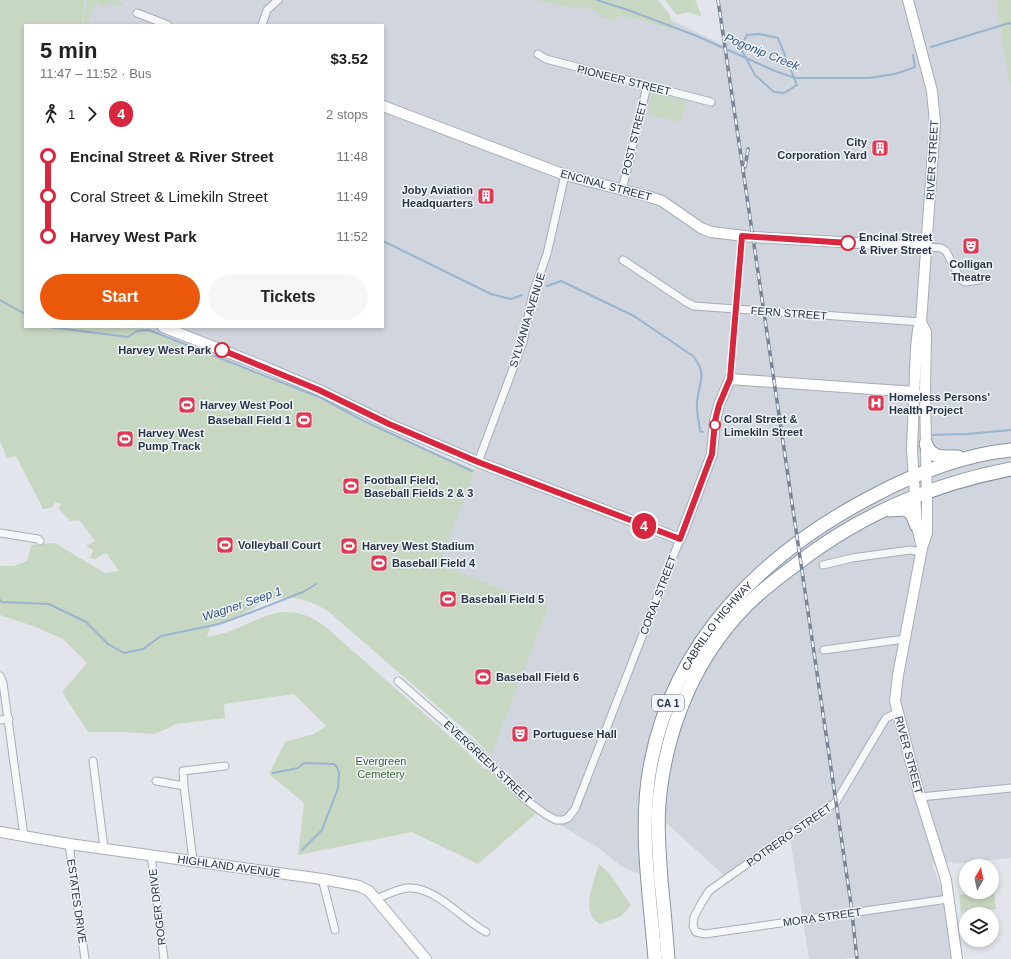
<!DOCTYPE html>
<meta charset="utf-8">
<style>
body{margin:0;font-family:Helvetica,sans-serif;background:#f6f6f6;color:#222;height:100vh;display:flex;flex-direction:column;font-size:15px;white-space:nowrap}
*{box-sizing:border-box;margin:0}
p{font-size:13px;color:#767676}
.icon{flex:none;width:22px;height:22px;fill:none;stroke:currentColor;stroke-width:2;stroke-linecap:round;stroke-linejoin:round}
.map{position:relative;flex:1;overflow:hidden}
.details{position:absolute;left:24px;top:24px;width:360px;height:304px;display:flex;flex-direction:column;background:#fff;border-radius:0px;box-shadow:0 2px 6px #0003}
.details>*{flex:none}
.badge{padding:0 8px;border-radius:13px;font-size:14px;line-height:26px}
.needle{width:26px;rotate:9deg}
.tools{position:absolute;left:959px;top:859px;display:grid;gap:8px}
.tools a{display:grid;place-items:center;width:40px;height:40px;border-radius:50%;background:#fff;box-shadow:0 2px 6px #0003;font-size:20px}
.map>.badge{position:absolute;translate:-50% -50%;box-shadow:0 0 0 2px #fff}
.legs{display:flex;align-items:center;gap:6px;height:44px;padding:0 16px;font-size:13px}
.legs p{margin-inline-start:auto}
.summary{display:flex;align-items:center;justify-content:space-between;height:68px;padding:0 16px}
h1{font-size:22px;font-weight:700;line-height:30px}
.cta{display:flex;gap:8px;margin-top:auto;padding:8px 16px}
.cta a{flex:1;height:46px;border-radius:24px;background:#ea580c;color:#fff;font-size:16px;font-weight:700;line-height:46px;text-align:center}
.cta a+a{background:#f6f6f6;color:#222}
ul{padding:0 16px;list-style:none}
li{display:flex;align-items:center;gap:14px;height:40px;font-size:15px}
li i{display:grid;place-items:center;width:6px;height:100%;margin:0 5px;background:currentColor}
li i::after{content:'';width:10px;height:10px;margin:-5px;border:3px solid;border-radius:50%;background:#fff}
li p{margin-inline-start:auto}
li:first-child i{background:linear-gradient(#0000 50%,currentColor 0)}
li:last-child i{background:linear-gradient(currentColor 50%,#0000 0)}
.map>svg:first-child{display:block}
.built{fill:#d0d5de}
.green{fill:#c8d7c2}
.lines{fill:none;stroke-linecap:round;stroke-linejoin:round}
.stream{stroke:#99b4cf;stroke-width:2}
.street-casing{stroke:#a6adb7;stroke-width:9}
.secondary-casing{stroke:#a6adb7;stroke-width:12}
.highway-casing{stroke:#8793a4;stroke-width:15}
.street{stroke:#f5f7f9;stroke-width:7}
.secondary{stroke:#fff;stroke-width:10}
.highway{stroke:#fff;stroke-width:13}
.rail-casing{stroke:#798597;stroke-width:3.5}
.rail{stroke:#f2f5f9;stroke-width:2;stroke-dasharray:6;stroke-linecap:butt}
.line-1-casing{stroke:#fff;stroke-width:9}
.line-1{stroke:#d7263d;stroke-width:6}
.stop-1-dot{fill:#fff;stroke:#d7263d;stroke-width:2}
.labels{text-anchor:middle;stroke-width:3;stroke-linejoin:round;paint-order:stroke}
.shield{fill:#f2f5f9;stroke:#656d7c;stroke-width:1}
.shield-label{font-size:10px;font-weight:bold;fill:#283346}
.street-label{font-size:11px;fill:#283346;stroke:#f2f5f9}
.poi-label{font-size:11px;font-weight:bold;fill:#283346;stroke:#f2f5f9;text-anchor:start}
.stop-label{font-size:11px;font-weight:bold;fill:#283346;stroke:#f2f5f9;text-anchor:start}
.park-label{font-size:11px;fill:#3d6333;stroke:#f2f5f9}
.water-label{font-size:12px;font-style:italic;fill:#2d537f;stroke:#f2f5f9}
</style>
<div class="map">
<svg width="1011" height="959" viewBox="0 0 1011 959">
<rect width="100%" height="100%" fill="#e2e6ec"/>
<path class="built" d="M 85,0 L 630,0 L 725,46 L 719,0 L 996,0 L 1011,87 L 1011,858 L 953,864 L 952,862 L 932,864 L 950,913 L 958,952 L 962,959 L 857,959 L 857,957 L 843,959 L 809,959 L 790,837 L 729,880 L 652,810 L 652,843 L 655,881 L 621,866 L 597,847 L 534,809 L 488,762 L 548,607 L 438,565 L 478,461 L 249,368 L 141,327 L 383,327 L 383,25 L 82,25 Z"/>
<path class="green" d="M 0,0 L 85,0 L 82,25 L 25,25 L 25,327 L 141,327 L 303,391 L 406,441 L 475,470 L 439,565 L 548,607 L 491,756 L 473,737 L 329,612 C 311,600 287,593 266,601 C 260,602 255,608 250,610 C 237,617 223,622 210,628 L 207,637 C 254,631 278,590 327,628 L 463,748 L 485,770 L 488,762 L 538,812 L 478,864 L 412,832 L 298,855 L 304,803 L 269,774 L 285,742 L 314,734 L 326,726 L 294,694 L 224,704 L 225,718 L 176,724 L 168,728 L 154,734 L 124,732 L 88,732 L 62,692 L 87,663 L 63,639 L 33,626 L 0,615 L 0,566 L 14,566 L 27,561 L 31,545 L 55,543 L 105,573 L 119,571 L 106,553 L 95,559 L 90,558 L 93,550 L 86,546 L 95,541 L 79,520 L 70,521 L 58,508 L 62,504 L 56,502 L 51,508 L 43,509 L 16,456 L 7,458 L 0,441 Z
M 87,0 L 117,0 L 123,4 L 121,6 L 109,3 L 106,7 L 96,3 L 87,25 L 83,25 Z
M 536,0 L 658,0 L 670,15 L 674,30 L 646,21 L 620,15 L 615,21 L 602,17 L 589,8 L 567,7 Z
M 665,0 L 695,0 L 702,17 L 688,12 L 677,15 Z
M 996,0 L 1011,0 L 1011,87 L 1009,81 Z
M 652,93 L 686,101 L 681,122 L 647,114 Z
M 599,864 L 610,874 L 631,905 L 622,916 L 600,924 C 579,913 594,882 599,864 Z
M 992,891 L 994,891 L 996,909 L 961,913 L 959,895 Z"/>
<g class="lines">
<path class="stream" d="M 597,0 L 628,10 L 697,36 L 775,71 L 795,78 L 869,78 L 895,74 L 915,67 L 913,55
M 759,34 L 778,38 L 797,85 L 784,93 L 774,92 L 755,75 L 740,47 L 747,35 Z
M 931,47 L 1009,23 L 1011,24
M 383,241 L 491,294 L 511,299 L 522,295
M 547,286 L 561,281 L 634,316 L 693,356 C 708,375 699,381 697,402 C 696,411 699,421 700,431 L 703,432
M 0,300 L 25,314
M 49,327 L 128,337 L 137,331 L 149,330 L 321,398 L 364,421 L 472,471
M 929,435 L 967,434 L 1011,430
M 0,600 L 2,602 L 49,604 L 86,622 L 108,644 L 124,653 L 143,649 L 161,636 L 219,624 L 252,612 L 303,592 L 316,584
M 273,773 L 298,768 L 304,763 L 334,764 L 337,767 L 339,773 L 338,788 L 322,830 L 302,850"/>
<g class="street-casing">
<path id="street" d="M 137,13 L 168,25
M 262,25 L 267,10 L 278,0
M 538,54 L 546,59 L 711,102
M 622,190 L 647,86
M 927,247 L 941,248 L 946,251 L 961,280 L 966,282 L 979,280
M 623,260 L 686,302 L 694,306 L 921,322
M 730,379 L 742,236
M 478,462 L 523,342 L 533,293 L 547,254 L 565,175
M 0,533 L 38,539 L 40,541
M 823,565 L 852,558 L 910,550 L 921,552
M 824,650 L 905,639
M 0,676 L 3,683 L 24,836
M 398,681 L 479,752 L 525,799 L 545,814 L 556,820 L 563,820 L 568,818 L 575,809 L 680,539
M 897,713 L 886,718 L 836,802 L 727,878 L 709,891 L 702,902 L 694,917 L 693,926 L 696,932 L 705,934 L 948,899
M 0,720 L 9,719
M 93,761 L 104,848
M 156,781 L 184,786 L 183,771 L 225,766
M 184,786 L 193,861
M 920,797 L 1011,788
M 69,844 L 85,959
M 151,855 L 164,959
M 322,879 L 335,930
M 376,899 C 386,895 397,889 408,888 C 435,886 463,920 486,932"/>
</g>
<g class="secondary-casing">
<path id="secondary" d="M 908,0 L 932,91 L 935,123 L 921,322 L 918,330 L 916,348 L 912,450 L 917,526 L 922,548
M 383,106 L 565,175 L 647,196 L 662,201 L 701,228 L 711,232 L 753,237 L 927,247
M 921,322 L 926,332 L 925,392 L 927,504 L 927,533 L 922,548 L 898,675 L 895,701 L 920,797 L 946,880 L 957,959
M 163,327 L 265,367 L 319,390 L 389,424 L 478,462 L 680,539 L 712,454 L 715,421 L 719,405 L 730,379 L 915,392
M 0,832 L 69,844 L 322,879 L 359,886 L 369,891 L 426,959"/>
</g>
<g class="highway-casing">
<g id="highway">
<path d="M 926,444 C 930,459 945,457 958,457"/>
<path d="M 889,510 L 906,509 L 912,514 L 917,526"/>
<path id="s1" d="M 655,959 C 650,894 638,827 651,762 C 675,640 764,553 871,497 C 914,474 962,455 1011,450"/>
<path d="M 668,959 C 666,933 664,907 661,881 C 659,849 656,817 661,785 C 670,720 697,657 743,609 C 759,592 779,577 798,563 C 861,514 933,484 1011,469"/>
</g>
</g>
<use href="#street" class="street"/>
<use href="#secondary" class="secondary"/>
<use href="#highway" class="highway"/>
<g class="rail-casing">
<path id="rail" d="M 718,0 L 851,904 L 857,959
M 745,167 L 748,149"/>
</g>
<use href="#rail" class="rail"/>
</g>
<g class="lines">
<g class="line-1-casing">
<path id="line-1" d="M 222,350 L 319,390 L 389,424 L 478,462 L 680,539 L 712,454 L 715,421 L 719,405 L 730,379 L 742,236 L 848,243"/>
</g>
<use href="#line-1" class="line-1"/>
</g>
<defs>
<g id="building-square" transform="scale(0.9)"><rect x="-9" y="-9" width="18" height="18" rx="4" fill="#dd3a55" stroke="#f2f5f9"/><path d="M-4-6H4V6H1V3H-1V6H-4ZM-2.5-4.3h1.7v1.8h-1.7ZM.8-4.3h1.7v1.8H.8ZM-2.5-1h1.7V.8h-1.7ZM.8-1h1.7V.8H.8Z" fill="#fff"/></g>
<g id="theatre-square" transform="scale(0.9)"><rect x="-9" y="-9" width="18" height="18" rx="4" fill="#dd3a55" stroke="#f2f5f9"/><path d="M-5-5.5Q0-4 5-5.5V0Q5 5 0 6Q-5 5-5 0ZM-3.3-2.5H-1v1.5H-3.3ZM1-2.5H3.3v1.5H1ZM-2.8 1Q0 5.5 2.8 1Z" fill="#fff"/></g>
<g id="hospital-square" transform="scale(0.9)"><rect x="-9" y="-9" width="18" height="18" rx="4" fill="#dd3a55" stroke="#f2f5f9"/><path d="M-5-5h3v3.5h4V-5h3V5h-3V1.5h-4V5h-3Z" fill="#fff"/></g>
<g id="stadium-square" transform="scale(0.9)"><rect x="-9" y="-9" width="18" height="18" rx="4" fill="#dd3a55" stroke="#f2f5f9"/><path d="M0-5a6.5 5 0 1 0 0 10a6.5 5 0 1 0 0-10ZM-3.5-1.8h7v3.6h-7Z" fill="#fff"/></g>
</defs>
<g fill-rule="evenodd">
<use href="#building-square" x="880" y="148"/>
<use href="#building-square" x="486" y="196"/>
<use href="#theatre-square" x="971" y="246"/>
<use href="#hospital-square" x="876" y="403"/>
<use href="#stadium-square" x="187" y="405"/>
<use href="#stadium-square" x="304" y="420"/>
<use href="#stadium-square" x="125" y="439"/>
<use href="#stadium-square" x="351" y="486"/>
<use href="#stadium-square" x="225" y="545"/>
<use href="#stadium-square" x="349" y="546"/>
<use href="#stadium-square" x="379" y="563"/>
<use href="#stadium-square" x="448" y="599"/>
<use href="#stadium-square" x="483" y="677"/>
<use href="#theatre-square" x="520" y="734"/>
</g>
<g class="stop-1-dot">
<circle cx="848" cy="243" r="7"/>
<circle cx="222" cy="350" r="7"/>
<circle cx="715" cy="425" r="5"/>
</g>
<g class="labels">
<rect class="shield" x="652" y="695" width="32" height="16" rx="3"/>
<g class="shield-label">
<text x="668" y="707">CA 1</text>
</g>
<g class="street-label">
<text transform="translate(624 80) rotate(14)" y="4">PIONEER STREET</text>
<text transform="translate(634 138) rotate(-76)" y="4">POST STREET</text>
<text transform="translate(932 160) rotate(-87)" y="4">RIVER STREET</text>
<text transform="translate(606 185) rotate(15)" y="4">ENCINAL STREET</text>
<text transform="translate(789 313) rotate(4)" y="4">FERN STREET</text>
<text transform="translate(527 320) rotate(-73)" y="4">SYLVANIA AVENUE</text>
<text transform="translate(658 595) rotate(-69)" y="4">CORAL STREET</text>
<text dy="4" stroke="none"><textPath href="#s1" startOffset="351">CABRILLO HIGHWAY</textPath></text>
<text transform="translate(909 755) rotate(75)" y="4">RIVER STREET</text>
<text transform="translate(488 762) rotate(43)" y="4">EVERGREEN STREET</text>
<text transform="translate(789 835) rotate(-35)" y="4">POTRERO STREET</text>
<text transform="translate(229 866) rotate(8)" y="4">HIGHLAND AVENUE</text>
<text transform="translate(77 901) rotate(82)" y="4">ESTATES DRIVE</text>
<text transform="translate(157 907) rotate(-97)" y="4">ROGER DRIVE</text>
<text transform="translate(822 917) rotate(-8)" y="4">MORA STREET</text>
</g>
<g class="poi-label">
<text x="867" y="146" text-anchor="end">City<tspan x="867" dy="13">Corporation Yard</tspan></text>
<text x="473" y="194" text-anchor="end">Joby Aviation<tspan x="473" dy="13">Headquarters</tspan></text>
<text x="971" y="268" text-anchor="middle">Colligan<tspan x="971" dy="13">Theatre</tspan></text>
<text x="889" y="401">Homeless Persons'<tspan x="889" dy="13">Health Project</tspan></text>
<text x="200" y="409">Harvey West Pool</text>
<text x="291" y="424" text-anchor="end">Baseball Field 1</text>
<text x="138" y="437">Harvey West<tspan x="138" dy="13">Pump Track</tspan></text>
<text x="364" y="484">Football Field,<tspan x="364" dy="13">Baseball Fields 2 &amp; 3</tspan></text>
<text x="238" y="549">Volleyball Court</text>
<text x="362" y="550">Harvey West Stadium</text>
<text x="392" y="567">Baseball Field 4</text>
<text x="461" y="603">Baseball Field 5</text>
<text x="496" y="681">Baseball Field 6</text>
<text x="533" y="738">Portuguese Hall</text>
</g>
<g class="stop-label">
<text x="859" y="241">Encinal Street<tspan x="859" dy="13">&amp; River Street</tspan></text>
<text x="211" y="354" text-anchor="end">Harvey West Park</text>
<text x="724" y="423">Coral Street &amp;<tspan x="724" dy="13">Limekiln Street</tspan></text>
</g>
<g class="park-label">
<text x="381" y="765">Evergreen<tspan x="381" dy="13">Cemetery</tspan></text>
</g>
<g class="water-label">
<text transform="translate(762 52) rotate(22)" y="4">Pogonip Creek</text>
<text transform="translate(242 604) rotate(-19)" y="4">Wagner Seep 1</text>
</g>
</g>
</svg>
<div class="tools">
<a><svg class="needle" viewBox="-14 -14 28 28"><path d="M0-13l5 13h-10z" fill="#e53935"/><path d="M0 13l5-13h-10z" fill="#767676"/></svg></a>
<a><svg class="icon" aria-label="layers" viewBox="0 0 24 24"><path d="M12 4l9 5-9 5-9-5zM3 14l9 5 9-5"/></svg></a>
</div>
<b class="badge" style="left:644px;top:526px;background:#d7263d;color:#fff">4</b>
<section class="details">
<div class="summary"><div><h1>5 min</h1><p>11:47 – 11:52 · Bus</p></div><b>$3.52</b></div>
<div class="legs"><svg class="icon" aria-label="walk" viewBox="0 0 24 24"><circle cx="13" cy="4" r="2"/><path d="M13 8l-2 6 4 7M11 14l-3 7M7 12l3-4h3l4 4"/></svg>1<svg class="icon" aria-label="forward" viewBox="0 0 24 24"><path d="M9 5l7 7-7 7"/></svg><b class="badge" style="background:#d7263d;color:#fff">4</b><p>2 stops</p></div>
<ul>
<li><i style="color:#d7263d"></i><b>Encinal Street &amp; River Street</b><p>11:48</p></li>
<li><i style="color:#d7263d"></i><span>Coral Street &amp; Limekiln Street</span><p>11:49</p></li>
<li><i style="color:#d7263d"></i><b>Harvey West Park</b><p>11:52</p></li>
</ul>
<div class="cta"><a>Start</a><a>Tickets</a></div>
</section>
</div>
